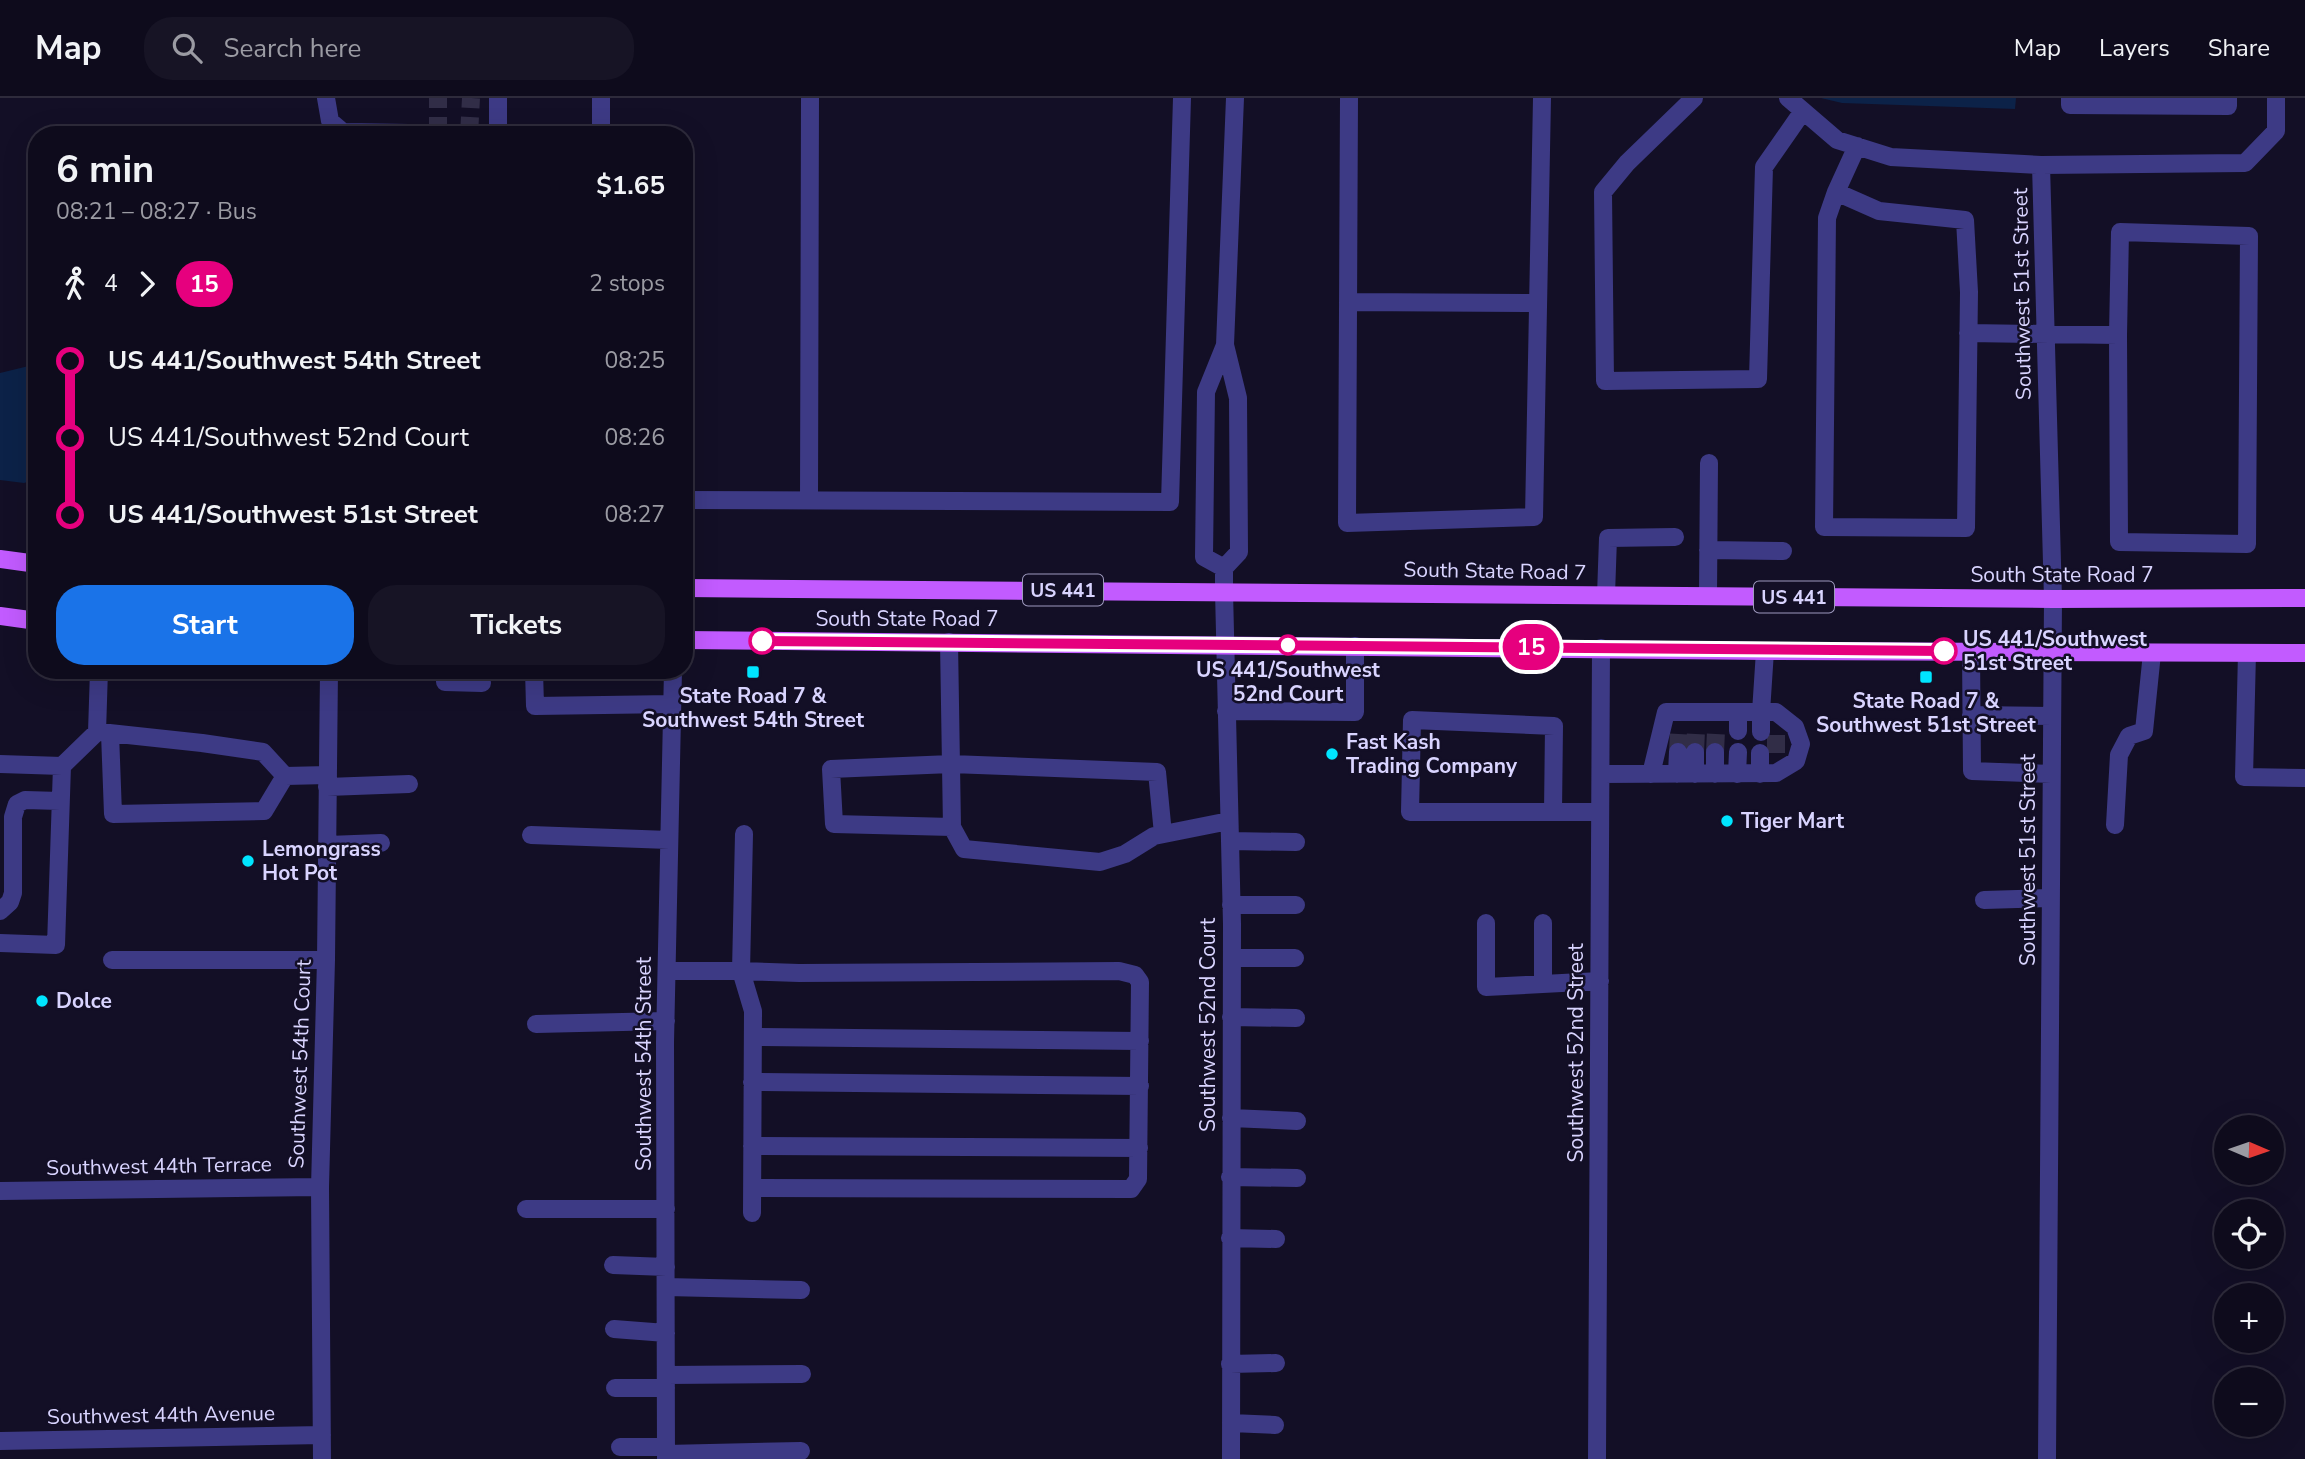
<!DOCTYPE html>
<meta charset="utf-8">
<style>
body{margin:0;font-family:"Nunito Sans",sans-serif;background:#171425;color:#f1f3f6;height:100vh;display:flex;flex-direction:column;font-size:26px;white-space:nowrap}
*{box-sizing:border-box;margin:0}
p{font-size:23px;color:#9b9ba3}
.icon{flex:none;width:38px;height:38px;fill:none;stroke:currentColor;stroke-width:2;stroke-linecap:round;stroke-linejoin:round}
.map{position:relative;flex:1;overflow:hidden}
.details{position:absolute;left:28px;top:28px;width:665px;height:553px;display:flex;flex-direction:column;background:#0e0b1c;border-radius:28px;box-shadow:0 7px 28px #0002,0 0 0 2px #2e2b3b}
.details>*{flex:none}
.badge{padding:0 14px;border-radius:23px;font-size:24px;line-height:46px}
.needle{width:46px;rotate:92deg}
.buttons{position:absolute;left:2214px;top:1017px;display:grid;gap:14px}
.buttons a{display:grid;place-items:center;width:70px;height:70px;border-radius:50%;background:#0e0b1c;box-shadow:0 7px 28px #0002,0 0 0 2px #2e2b3b;font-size:35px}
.map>.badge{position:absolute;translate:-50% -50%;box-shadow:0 0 0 4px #fff}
.legs{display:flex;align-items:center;gap:10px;height:77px;padding:0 28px;font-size:23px}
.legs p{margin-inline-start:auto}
.headline{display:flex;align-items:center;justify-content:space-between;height:119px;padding:0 28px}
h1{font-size:38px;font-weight:700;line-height:52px}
.primary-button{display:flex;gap:14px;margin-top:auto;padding:14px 28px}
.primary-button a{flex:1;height:80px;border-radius:28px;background:#1a73e8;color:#fff;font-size:28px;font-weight:700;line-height:80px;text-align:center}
.primary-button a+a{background:#171425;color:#f1f3f6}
ul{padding:0 28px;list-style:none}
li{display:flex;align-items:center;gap:24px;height:77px;font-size:26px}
li i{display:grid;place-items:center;width:10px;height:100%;margin:0 9px;background:currentColor}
li i::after{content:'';width:18px;height:18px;margin:-9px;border:5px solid;border-radius:50%;background:#0e0b1c}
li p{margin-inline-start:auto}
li:first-child i{background:linear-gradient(#0000 50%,currentColor 0)}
li:last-child i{background:linear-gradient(currentColor 50%,#0000 0)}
header{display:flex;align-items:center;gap:42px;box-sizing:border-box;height:98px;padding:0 35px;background:#0e0b1c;border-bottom:2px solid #2e2b3b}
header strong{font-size:33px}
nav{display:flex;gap:38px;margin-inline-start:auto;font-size:24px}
.search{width:490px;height:63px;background:#171425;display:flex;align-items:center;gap:18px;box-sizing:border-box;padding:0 24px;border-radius:28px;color:#9b9ba3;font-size:26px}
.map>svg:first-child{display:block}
.water{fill:#0c2248}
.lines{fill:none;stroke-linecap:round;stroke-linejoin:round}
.minor-tunnel{stroke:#312d47;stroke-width:18;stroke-dasharray:18 9;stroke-linecap:butt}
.minor{stroke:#3d3a85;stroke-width:18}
.major{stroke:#c25bff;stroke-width:18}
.line-1-casing{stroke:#fff;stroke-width:16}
.line-1{stroke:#e6007e;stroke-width:10}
.stop-1-dot{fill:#fff;stroke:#e6007e;stroke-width:3.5}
.poi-dot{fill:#00e5ff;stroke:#130f26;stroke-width:2.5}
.labels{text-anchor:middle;stroke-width:5;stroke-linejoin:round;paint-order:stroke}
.shield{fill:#130f26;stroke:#9e99be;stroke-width:2}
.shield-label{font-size:19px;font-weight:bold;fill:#d9d4ff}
.street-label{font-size:21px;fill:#d9d4ff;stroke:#130f26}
.stop-label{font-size:21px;font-weight:bold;fill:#d9d4ff;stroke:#130f26;text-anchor:start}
.poi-label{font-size:21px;font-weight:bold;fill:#d9d4ff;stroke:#130f26;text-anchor:start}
</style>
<header>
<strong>Map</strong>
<div class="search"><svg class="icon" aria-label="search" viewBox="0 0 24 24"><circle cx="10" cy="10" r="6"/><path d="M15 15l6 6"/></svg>Search here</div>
<nav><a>Map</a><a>Layers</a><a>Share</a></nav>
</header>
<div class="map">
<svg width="2305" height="1361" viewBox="0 0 2305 1361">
<rect width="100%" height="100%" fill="#130f26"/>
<path class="water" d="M 1821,0 L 2016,0 L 2015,11 L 1842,5 Z
M 37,266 L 37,381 L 24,385 L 0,382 L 0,275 Z"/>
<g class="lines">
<path class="minor-tunnel" d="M 438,37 L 438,0
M 469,37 L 471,0
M 1678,654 L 1679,633
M 1695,654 L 1696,633
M 1715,654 L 1716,633
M 1776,655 L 1776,634"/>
<path class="minor" d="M 326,0 L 330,23 L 343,34 L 409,35
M 1349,0 L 1347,425 L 1534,419 L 1542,0
M 1694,0 L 1627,65 L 1603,94 L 1605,283 L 1758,281 L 1764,69 L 1803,13
M 1788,0 L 1837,42 L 1891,59 L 2041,67
M 2070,0 L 2070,7 L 2228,8 L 2228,0
M 498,37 L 498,0
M 601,37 L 601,0
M 1836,94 L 1879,113 L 1965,122 L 1969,194 L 1966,430 L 1824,429 L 1827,120 L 1836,94 L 1857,48
M 1348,204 L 1538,205
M 1968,235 L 2118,237 L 2119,444 L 2247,446 L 2249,138 L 2120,134 L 2118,237
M 809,401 L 810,0
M 684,402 L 1170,404 L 1182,0
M 1708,452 L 1783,453
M 1224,470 L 1204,459 L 1206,294 L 1225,247
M 1606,497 L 1608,440 L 1675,439
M 1708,498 L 1709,365
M 949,544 L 952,729 L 964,751 L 1100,764 L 1125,756 L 1154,738 L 1229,723
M 1971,554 L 1972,673 L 2051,676
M 2247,555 L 2244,679 L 2305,680
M 445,572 L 445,584 L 482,585
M 534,572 L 535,608 L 672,606
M 1226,613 L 1355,614 L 1355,548
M 1738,614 L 1738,633
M 1971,617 L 2052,618
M 100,634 L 202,645 L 263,654 L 285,678 L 328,677
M 110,635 L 113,716 L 264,713 L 285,678
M 0,666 L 62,668
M 1601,676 L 1776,675 L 1796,663 L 1801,646 L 1795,629 L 1776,614 L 1761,614 L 1765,553
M 1651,676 L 1666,614 L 1761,614 L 1761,634
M 1677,676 L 1678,654
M 1695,676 L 1695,654
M 1715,676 L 1715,654
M 1737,676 L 1738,654
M 1760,676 L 1760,655
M 327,689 L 409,686
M 1553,714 L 1554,628 L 1412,622 L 1410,714 L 1600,714
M 2115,727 L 2119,657 L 2129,638 L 2144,633 L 2152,555
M 952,729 L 834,726 L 831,671 L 951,666 L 1157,674 L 1163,736
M 531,737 L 669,742
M 1230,743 L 1296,744
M 328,747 L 381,745
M 1984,802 L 2050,800
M 1231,807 L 1296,807
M 0,813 L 10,804 L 13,795 L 13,719 L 17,706 L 25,702 L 60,703
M 1486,825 L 1486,889 L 1600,883
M 1543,825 L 1543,885
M 0,845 L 56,847 L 62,668 L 97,634 L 99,572
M 1232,860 L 1295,860
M 112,862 L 326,862
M 667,873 L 741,873 L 744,736
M 1231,919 L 1296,920
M 536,926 L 666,923
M 753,939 L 1140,943
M 752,984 L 1140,988
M 1231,1020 L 1297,1023
M 752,1048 L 1139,1050
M 1230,1079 L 1297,1080
M 0,1093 L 320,1089
M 526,1111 L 666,1111
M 752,1115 L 753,913 L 741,873 L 799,875 L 1119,873 L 1135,877 L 1140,884 L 1138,1081 L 1131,1091 L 753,1090
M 1230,1140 L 1276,1141
M 613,1167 L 666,1169
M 666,1189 L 801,1192
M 614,1231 L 666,1235
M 1230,1266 L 1276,1265
M 666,1277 L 802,1276
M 615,1290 L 666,1290
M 1231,1325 L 1275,1327
M 0,1343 L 322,1337
M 620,1349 L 666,1349
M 666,1356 L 801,1353
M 322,1361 L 320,1089 L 326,862 L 329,572
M 666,1361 L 665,944 L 673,572
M 1231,1361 L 1232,826 L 1224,493 L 1224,470 L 1239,454 L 1238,300 L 1225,247 L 1235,0
M 1597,1361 L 1601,550
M 2047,1361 L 2053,501 L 2041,67 L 2245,65 L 2276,33 L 2276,0"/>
<path class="major" d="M 0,461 L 37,466
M 684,490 L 2053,501 L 2305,500
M 0,518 L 37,523
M 684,542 L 1765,553 L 2305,555"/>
</g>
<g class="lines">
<g class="line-1-casing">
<path id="line-1" d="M 762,543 L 1944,553"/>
</g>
<use href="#line-1" class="line-1"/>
</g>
<g class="stop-1-dot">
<circle cx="762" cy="543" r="12"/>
<circle cx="1288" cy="547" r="9"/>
<circle cx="1944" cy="553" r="12"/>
</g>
<g class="poi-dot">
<rect x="746" y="567" width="14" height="14" rx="3.5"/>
<rect x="1919" y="572" width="14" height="14" rx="3.5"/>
<circle cx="1332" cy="656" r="7"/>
<circle cx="1727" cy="723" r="7"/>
<circle cx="248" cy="763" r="7"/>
<circle cx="42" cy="903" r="7"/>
</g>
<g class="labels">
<g class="shield">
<rect x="1023" y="476.5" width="80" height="31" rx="5"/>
<rect x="1754" y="483.5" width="80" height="31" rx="5"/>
</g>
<g class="shield-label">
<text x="1063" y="499">US 441</text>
<text x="1794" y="506">US 441</text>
</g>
<g class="street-label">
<text transform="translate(2022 196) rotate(-91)" y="7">Southwest 51st Street</text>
<text transform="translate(1495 473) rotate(1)" y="7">South State Road 7</text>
<text x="2062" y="484">South State Road 7</text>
<text x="907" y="528">South State Road 7</text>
<text transform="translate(2028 762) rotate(-90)" y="7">Southwest 51st Street</text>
<text transform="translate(1208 927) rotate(-90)" y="7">Southwest 52nd Court</text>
<text transform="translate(1576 955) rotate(-90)" y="7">Southwest 52nd Street</text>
<text transform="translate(300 966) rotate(-88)" y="7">Southwest 54th Court</text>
<text transform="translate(644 966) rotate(-90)" y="7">Southwest 54th Street</text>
<text transform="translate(159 1068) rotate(-1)" y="7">Southwest 44th Terrace</text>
<text transform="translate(161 1317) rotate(-1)" y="7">Southwest 44th Avenue</text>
</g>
<g class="stop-label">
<text x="1963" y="548">US 441/Southwest<tspan x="1963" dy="24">51st Street</tspan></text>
<text x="1288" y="579" text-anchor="middle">US 441/Southwest<tspan x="1288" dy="24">52nd Court</tspan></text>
</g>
<g class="poi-label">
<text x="753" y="605" text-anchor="middle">State Road 7 &amp;<tspan x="753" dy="24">Southwest 54th Street</tspan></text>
<text x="1926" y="610" text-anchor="middle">State Road 7 &amp;<tspan x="1926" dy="24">Southwest 51st Street</tspan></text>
<text x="1346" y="651">Fast Kash<tspan x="1346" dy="24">Trading Company</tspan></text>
<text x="1741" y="730">Tiger Mart</text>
<text x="262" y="758">Lemongrass<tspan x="262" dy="24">Hot Pot</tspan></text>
<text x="56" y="910">Dolce</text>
</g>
</g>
</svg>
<div class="buttons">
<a><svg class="needle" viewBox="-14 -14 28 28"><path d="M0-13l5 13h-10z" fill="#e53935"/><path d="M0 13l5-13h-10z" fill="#9b9ba3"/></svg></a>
<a><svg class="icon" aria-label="locate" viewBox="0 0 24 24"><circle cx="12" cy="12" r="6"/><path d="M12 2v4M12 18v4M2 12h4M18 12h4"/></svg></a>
<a>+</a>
<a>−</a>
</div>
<b class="badge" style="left:1531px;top:549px;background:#e6007e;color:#fff">15</b>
<section class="details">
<div class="headline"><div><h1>6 min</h1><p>08:21 – 08:27 · Bus</p></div><b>$1.65</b></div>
<div class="legs"><svg class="icon" aria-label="walk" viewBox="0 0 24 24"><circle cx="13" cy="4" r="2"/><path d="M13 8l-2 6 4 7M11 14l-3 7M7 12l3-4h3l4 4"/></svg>4<svg class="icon" aria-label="forward" viewBox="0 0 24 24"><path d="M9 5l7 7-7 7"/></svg><b class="badge" style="background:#e6007e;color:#fff">15</b><p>2 stops</p></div>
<ul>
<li><i style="color:#e6007e"></i><b>US 441/Southwest 54th Street</b><p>08:25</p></li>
<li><i style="color:#e6007e"></i><span>US 441/Southwest 52nd Court</span><p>08:26</p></li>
<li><i style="color:#e6007e"></i><b>US 441/Southwest 51st Street</b><p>08:27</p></li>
</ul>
<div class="primary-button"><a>Start</a><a>Tickets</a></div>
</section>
</div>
